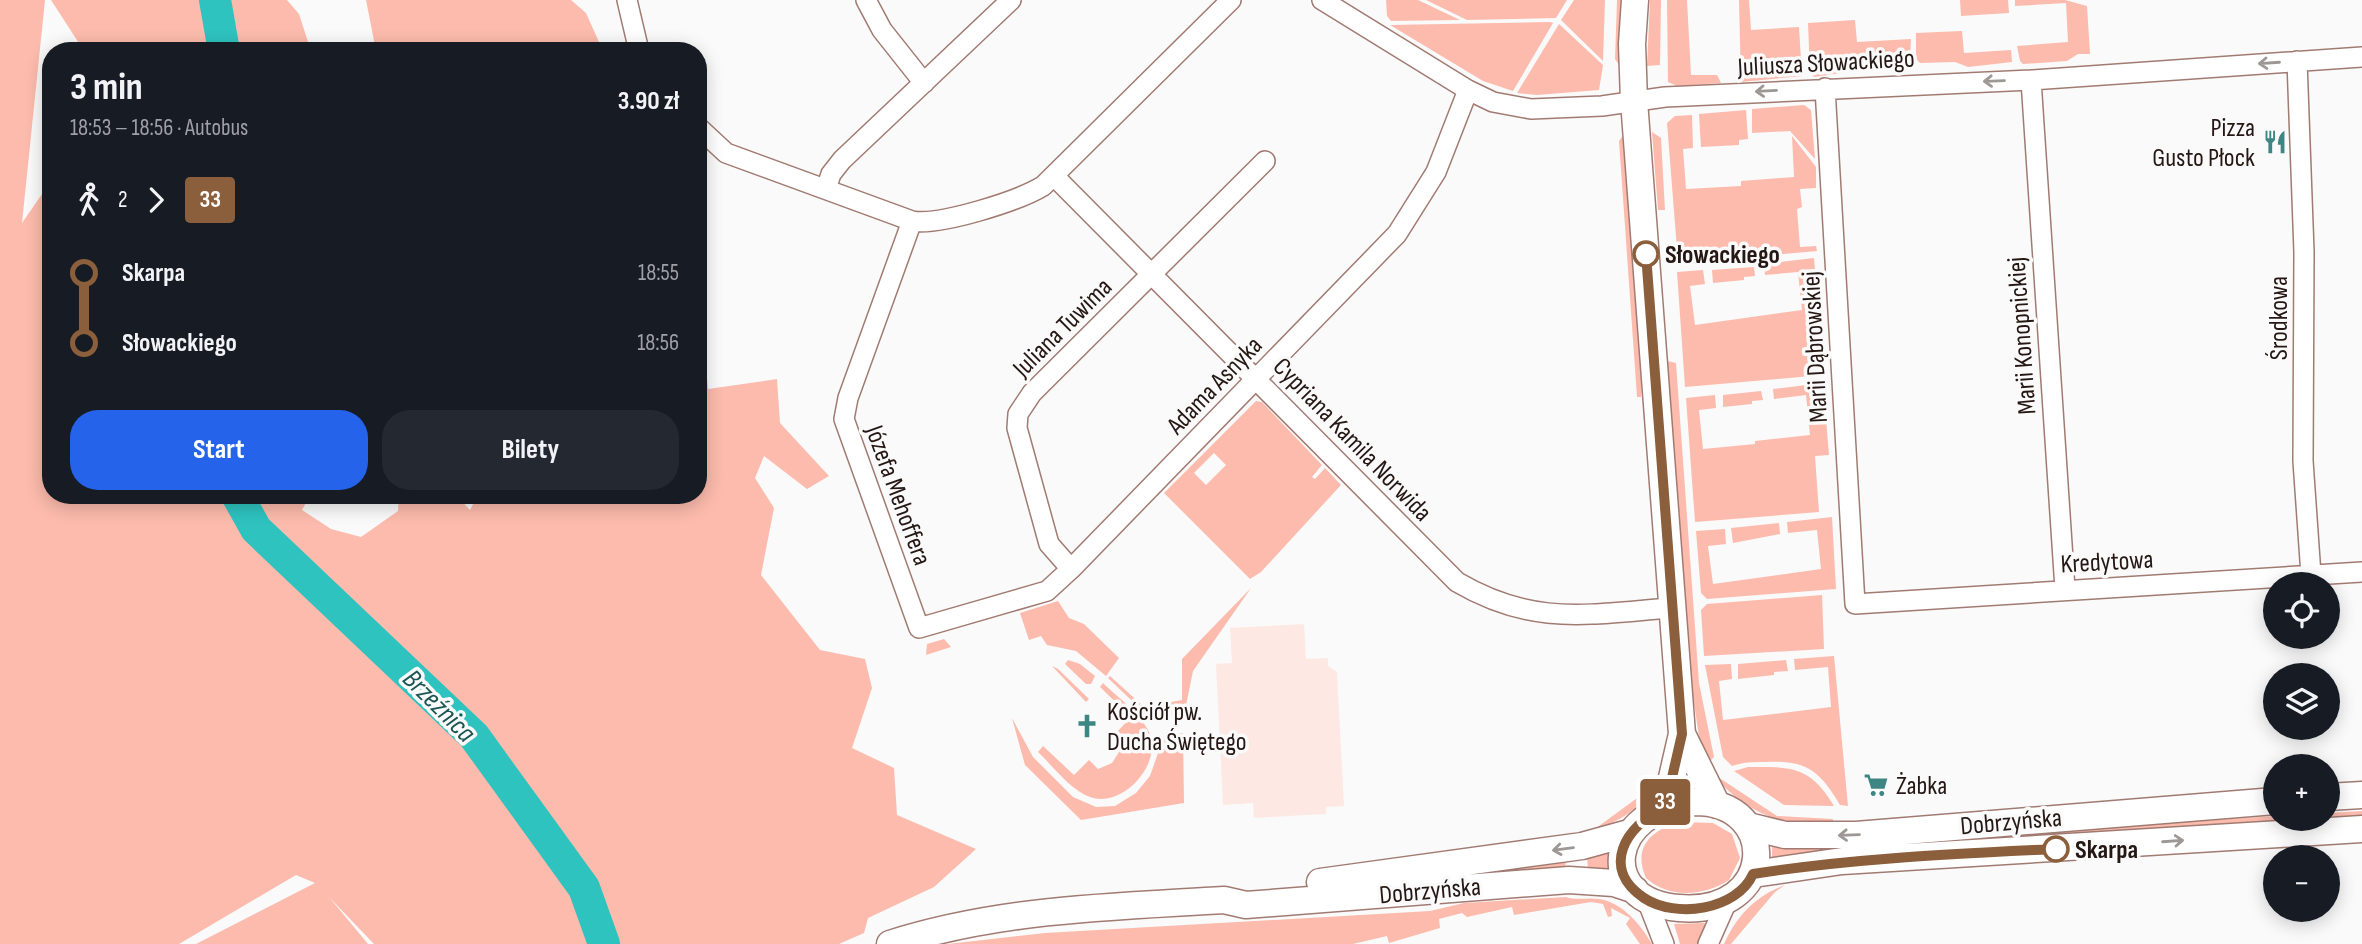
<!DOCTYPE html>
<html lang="pl">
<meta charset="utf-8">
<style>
body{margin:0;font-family:"Sofia Sans Condensed",sans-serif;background:#242831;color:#f1f3f6;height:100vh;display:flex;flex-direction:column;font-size:26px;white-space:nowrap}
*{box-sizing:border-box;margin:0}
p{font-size:23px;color:#9ea1a6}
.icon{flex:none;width:38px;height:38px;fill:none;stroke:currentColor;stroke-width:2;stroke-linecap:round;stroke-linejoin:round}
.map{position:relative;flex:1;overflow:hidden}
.side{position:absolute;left:42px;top:42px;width:665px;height:462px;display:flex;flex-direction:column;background:#171b24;border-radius:28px;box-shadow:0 4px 18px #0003}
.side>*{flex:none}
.badge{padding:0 14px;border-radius:5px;font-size:24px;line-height:46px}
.fabs{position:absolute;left:2263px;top:572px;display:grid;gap:14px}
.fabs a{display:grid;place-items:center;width:77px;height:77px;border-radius:50%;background:#171b24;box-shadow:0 4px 18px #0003;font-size:35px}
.map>.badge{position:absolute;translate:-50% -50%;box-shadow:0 0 0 4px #fff}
.legs{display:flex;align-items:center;gap:10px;height:77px;padding:0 28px;font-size:23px}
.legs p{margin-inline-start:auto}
.headline{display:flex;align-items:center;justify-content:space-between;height:119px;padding:0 28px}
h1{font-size:38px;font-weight:700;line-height:52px}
.action{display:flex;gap:14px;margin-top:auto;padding:14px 28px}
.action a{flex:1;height:80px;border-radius:28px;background:#2563eb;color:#fff;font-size:28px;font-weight:700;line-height:80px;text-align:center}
.action a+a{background:#242831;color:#f1f3f6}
ul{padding:0 28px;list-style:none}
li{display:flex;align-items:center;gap:24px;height:70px;font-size:26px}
li i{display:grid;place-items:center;width:10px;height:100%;margin:0 9px;background:currentColor}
li i::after{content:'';width:18px;height:18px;margin:-9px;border:5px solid;border-radius:50%;background:#171b24}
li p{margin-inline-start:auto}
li:first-child i{background:linear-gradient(#0000 50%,currentColor 0)}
li:last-child i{background:linear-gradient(currentColor 50%,#0000 0)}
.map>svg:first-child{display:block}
.built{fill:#fde8e3}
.green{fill:#fcbbac;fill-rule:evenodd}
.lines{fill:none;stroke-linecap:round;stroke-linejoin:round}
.river{stroke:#2ec3bf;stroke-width:32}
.street-casing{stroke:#a17b72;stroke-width:22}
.secondary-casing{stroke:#a17b72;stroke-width:29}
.street{stroke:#fff;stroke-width:19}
.secondary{stroke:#fff;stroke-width:26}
.oneway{stroke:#9d9795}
.line-1-casing{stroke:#fff;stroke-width:16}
.line-1{stroke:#8b5e3c;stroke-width:10}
.stop-1-dot{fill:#fff;stroke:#8b5e3c;stroke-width:3.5}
.labels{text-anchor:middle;stroke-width:7;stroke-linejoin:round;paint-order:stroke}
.street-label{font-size:26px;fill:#251713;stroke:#fafafa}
.poi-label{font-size:26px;fill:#251713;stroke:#fafafa;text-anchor:start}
.stop-label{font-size:26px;font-weight:bold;fill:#251713;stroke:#fafafa;text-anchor:start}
.water-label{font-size:28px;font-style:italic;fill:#1a5553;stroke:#fafafa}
</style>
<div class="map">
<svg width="2362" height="944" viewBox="0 0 2362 944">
<rect width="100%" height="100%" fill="#fafafa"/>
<path class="built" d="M 1304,624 L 1306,659 L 1328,658 L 1328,666 L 1337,672 L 1344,806 L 1326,807 L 1326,814 L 1254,818 L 1253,803 L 1223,805 L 1216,664 L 1232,663 L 1230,628 Z"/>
<path class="green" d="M 0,0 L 45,0 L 22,223 L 51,181 L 51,495 L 310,495 L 302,510 L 331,529 L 361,537 L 398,511 L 399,495 L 456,495 L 470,510 L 478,495 L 698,495 L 698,335 L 703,335 L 708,389 L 777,379 L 780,423 L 829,476 L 807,489 L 764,456 L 755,478 L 774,508 L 761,575 L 820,650 L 865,659 L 872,688 L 852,748 L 894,768 L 897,815 L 976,849 L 934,887 L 868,918 L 864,933 L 839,944 L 374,944 L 329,897 L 368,944 L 196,944 L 315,883 L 296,875 L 179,944 L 0,944 Z
M 51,0 L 287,0 L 299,14 L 311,51 L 84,51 Z
M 366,0 L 571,0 L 586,13 L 603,51 L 376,51 Z
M 1386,0 L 1418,0 L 1460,20 L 1391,21 L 1387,16 Z
M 1426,0 L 1567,0 L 1556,18 L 1467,20 Z
M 1574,0 L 1605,0 L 1603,61 L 1561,20 Z
M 1617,0 L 1621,0 L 1620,66 L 1615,59 Z
M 1650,0 L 1661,0 L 1660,65 L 1647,66 Z
M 1667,0 L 1687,0 L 1691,75 L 1717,75 L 1721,83 L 1677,86 L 1668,82 Z
M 1739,0 L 1749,0 L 1751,30 L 1799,27 L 1802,76 L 1741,82 Z
M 1960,0 L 2008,0 L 2009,13 L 1961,16 Z
M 2015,0 L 2065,0 L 2087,6 L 2090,54 L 2078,54 L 2067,61 L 2023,64 L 2020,61 L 2017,46 L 2068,42 L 2066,3 L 2015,6 Z
M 1855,20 L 1857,42 L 1911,39 L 1910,59 L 1905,65 C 1872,65 1847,73 1814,77 L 1810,73 L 1808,23 Z
M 1550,22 L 1553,23 L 1513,91 L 1483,81 L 1390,25 Z
M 1559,24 L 1603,65 L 1599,90 L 1537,95 L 1517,93 Z
M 1962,31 L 1964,53 L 2011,50 L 2012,62 L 1968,67 L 1955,62 L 1920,63 L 1916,59 L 1916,33 Z
M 1804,105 L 1811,110 L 1815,159 L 1790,131 L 1752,133 L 1752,109 Z
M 1746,110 L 1748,139 L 1739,140 L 1739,145 L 1701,147 L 1699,114 Z
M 1692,115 L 1693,148 L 1683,149 L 1686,189 L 1741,186 L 1741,181 L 1794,177 L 1792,136 L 1816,167 L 1816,188 L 1800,189 L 1802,207 L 1797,209 L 1800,247 L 1816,246 L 1817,251 L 1682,263 L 1681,249 L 1677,249 L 1667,123 L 1675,116 Z
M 1652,132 L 1661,138 L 1665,210 L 1658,210 Z
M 1624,134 L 1642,378 L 1641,397 L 1637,397 L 1619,141 Z
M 1814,258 L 1820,328 L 1807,330 L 1811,376 L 1685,387 L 1677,272 L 1703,270 L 1705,284 L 1690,286 L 1695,325 L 1802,310 L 1798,272 L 1765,275 L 1764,264 Z
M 1754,267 L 1755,276 L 1744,277 L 1744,280 L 1713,283 L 1712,270 Z
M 1667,361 L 1676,363 L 1699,683 L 1714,757 L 1707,764 L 1701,750 L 1691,683 Z
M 1823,383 L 1829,455 L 1815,456 L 1819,512 L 1695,522 L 1686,398 L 1715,395 L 1716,408 L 1699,410 L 1703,449 L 1755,444 L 1755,441 L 1810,435 L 1806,395 L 1774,399 L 1773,389 Z
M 1761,391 L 1763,400 L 1752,401 L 1752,404 L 1723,407 L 1723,395 Z
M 1256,401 L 1262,402 L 1322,465 L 1312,477 L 1315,479 L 1325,468 L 1341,485 L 1261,572 L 1250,579 L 1164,493 ZM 1214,453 L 1226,465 L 1206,485 L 1194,473 Z
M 1832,517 L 1836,589 L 1707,599 L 1701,593 L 1696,531 L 1725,529 L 1726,544 L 1708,546 L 1713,584 L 1821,569 L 1817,530 L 1788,533 L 1787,522 Z
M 1779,523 L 1780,534 L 1733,543 L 1731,528 Z
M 1251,588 L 1193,671 L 1184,715 L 1150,718 L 1108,678 L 1110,676 L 1144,707 L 1182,700 L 1182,659 Z
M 1822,595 L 1824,649 L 1704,656 L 1701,610 L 1707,604 Z
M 1058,601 L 1069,618 L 1084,624 L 1119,658 L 1106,676 L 1076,651 L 1047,645 L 1041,636 L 1029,640 L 1020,613 Z
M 944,639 L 951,647 L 926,655 L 927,644 Z
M 1834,656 L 1848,806 L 1840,805 C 1819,769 1805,760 1765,762 C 1753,762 1743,762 1732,766 L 1723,757 L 1705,665 L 1731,664 L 1732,679 L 1719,681 L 1723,720 L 1831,707 L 1828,667 L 1795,670 L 1794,659 Z
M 1068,660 L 1080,664 L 1095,676 L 1091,684 L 1086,684 L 1065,664 Z
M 1786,660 L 1788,671 L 1774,672 L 1774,675 L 1738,679 L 1738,664 Z
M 1052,666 L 1058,669 L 1089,699 L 1086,702 Z
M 1103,683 C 1117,697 1139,712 1148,730 C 1165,762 1123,809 1090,797 C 1070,790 1053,766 1038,752 L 1043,746 L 1074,775 L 1089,760 L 1098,769 L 1112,763 L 1126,741 L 1117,732 L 1131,717 L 1100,687 Z
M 1012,718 L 1033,757 L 1073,797 L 1096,807 L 1115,806 L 1136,793 L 1150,776 L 1164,736 L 1183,733 L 1184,803 L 1081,820 L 1025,765 Z
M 1748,767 C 1790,767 1810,765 1834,806 L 1784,805 L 1734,771 Z
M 1721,779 L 1777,816 L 1833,819 L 1833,824 C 1784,827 1753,816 1718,781 Z
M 1659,782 C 1652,804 1609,826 1588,834 Z
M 2362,811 L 2362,818 L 1847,851 L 1847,846 L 2275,816 L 2275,819 L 2328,819 L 2328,813 Z
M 1681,822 L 1713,823 L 1732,834 L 1740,858 L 1729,880 C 1704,896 1669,899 1646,878 C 1632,847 1652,829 1681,822 Z
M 1775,845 L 1837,847 L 1837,852 L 1772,862 L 1772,847 Z
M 1610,853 L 1612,871 L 1588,870 L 1587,856 Z
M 1566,859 L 1565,870 L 1473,874 Z
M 1785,885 L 1775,892 L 1731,944 L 1724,944 C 1737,915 1756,896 1785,885 Z
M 1566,897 C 1577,901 1587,897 1599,899 C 1622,902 1641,925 1652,944 L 1640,944 L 1626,924 L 1630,918 L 1611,908 L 1612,916 L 1608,917 L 1603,904 L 1591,902 L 1514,915 L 1512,907 L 1467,917 L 1462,913 L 1439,919 L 1440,928 L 1389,943 L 1387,936 L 1353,944 L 948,944 L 1045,933 L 1430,911 L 1464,903 Z
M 1704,923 L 1707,925 L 1700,944 L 1680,944 L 1674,924 Z"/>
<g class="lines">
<path class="river" d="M 215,0 L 224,51
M 237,495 L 256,529 L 474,736 L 584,888 L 604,944"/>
<g class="street-casing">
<path id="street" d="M 627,0 L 639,51
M 866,0 L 882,30 L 924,83
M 1322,0 L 1468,90 L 1493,102 L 1531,109 L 1602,106 L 1665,97 L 2031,80 L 2362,57
M 2297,61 L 2304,252 L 2303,461 L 2311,575
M 2031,80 L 2065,589
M 1825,88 L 1855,604 L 2362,572
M 698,127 L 726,153 L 912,221 C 940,226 1018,201 1043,186 L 1231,0
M 1054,176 L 1457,582 C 1534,627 1588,614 1672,608
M 826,189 L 831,174 L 842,160 L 1011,0
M 912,221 L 848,398 L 844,419 L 919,628 L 1047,591 L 1071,569 L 1397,234 L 1436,172 L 1468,90
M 1071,569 L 1049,544 L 1017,428 L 1018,414 L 1032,393 L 1265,161
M 1647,900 L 1664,944
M 1708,944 L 1728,899"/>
</g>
<g class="secondary-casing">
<path id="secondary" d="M 1635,0 L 1632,44 L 1634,101 L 1682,734 L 1665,808
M 1682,734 L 1717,805
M 2328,797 L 2362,795
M 1695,802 C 1781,802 1777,916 1679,908 C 1595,902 1606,808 1695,802 Z
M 1748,826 L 1785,835 L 1856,835 L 2275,801
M 1753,874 L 1842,861 L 2362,829
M 1320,882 L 1582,846 L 1629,833
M 890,944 C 999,909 1111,907 1224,900 L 1246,905 L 1569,880 L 1614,883 L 1635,890"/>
</g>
<use href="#street" class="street"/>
<use href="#secondary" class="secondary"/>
</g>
<defs><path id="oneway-shaft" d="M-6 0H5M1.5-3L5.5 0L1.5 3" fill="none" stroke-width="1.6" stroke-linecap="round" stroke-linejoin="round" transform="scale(1.75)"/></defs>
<g class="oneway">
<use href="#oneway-shaft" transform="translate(2269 63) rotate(176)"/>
<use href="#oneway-shaft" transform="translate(1994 81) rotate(178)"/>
<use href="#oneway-shaft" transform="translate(1766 91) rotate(177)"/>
<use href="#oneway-shaft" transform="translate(1849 835) rotate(178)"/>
<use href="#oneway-shaft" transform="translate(2173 841) rotate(-4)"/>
<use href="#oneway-shaft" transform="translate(1563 849) rotate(173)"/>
</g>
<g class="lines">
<g class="line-1-casing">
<path id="line-1" d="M 1646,254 L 1682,734 L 1665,808 C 1625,825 1600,869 1644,898 C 1676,919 1737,910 1753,874 C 1854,858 1954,854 2056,849"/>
</g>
<use href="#line-1" class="line-1"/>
</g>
<defs>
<g id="restaurant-bare" transform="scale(1.89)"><path d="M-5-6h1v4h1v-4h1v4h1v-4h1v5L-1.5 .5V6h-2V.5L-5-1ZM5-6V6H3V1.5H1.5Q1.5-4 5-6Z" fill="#3e8684" stroke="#fafafa" stroke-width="2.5" paint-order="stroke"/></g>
<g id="church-bare" transform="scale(1.89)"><path d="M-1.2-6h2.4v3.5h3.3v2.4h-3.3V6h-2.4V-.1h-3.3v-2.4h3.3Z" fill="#3e8684" stroke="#fafafa" stroke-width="2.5" paint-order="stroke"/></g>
<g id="supermarket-bare" transform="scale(1.89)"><path d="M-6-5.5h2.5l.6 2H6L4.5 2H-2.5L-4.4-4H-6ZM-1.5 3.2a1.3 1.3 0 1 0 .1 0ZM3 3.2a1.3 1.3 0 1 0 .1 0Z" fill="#3e8684" stroke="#fafafa" stroke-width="2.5" paint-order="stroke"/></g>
</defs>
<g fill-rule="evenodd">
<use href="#restaurant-bare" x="2275" y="142"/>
<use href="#church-bare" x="1087" y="726"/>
<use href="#supermarket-bare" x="1876" y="785"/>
</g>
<g class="stop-1-dot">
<circle cx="1646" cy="254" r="12"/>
<circle cx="2056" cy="849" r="12"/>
</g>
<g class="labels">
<g class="street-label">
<text transform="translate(1826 62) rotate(-3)" y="9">Juliusza Słowackiego</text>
<text transform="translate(2278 318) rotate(-90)" y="9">Środkowa</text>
<text transform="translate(1062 327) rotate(-45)" y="9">Juliana Tuwima</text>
<text transform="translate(2021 336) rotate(-94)" y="9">Marii Konopnickiej</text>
<text transform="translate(1814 347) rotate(-93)" y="9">Marii Dąbrowskiej</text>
<text transform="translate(1214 385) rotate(-46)" y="9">Adama Asnyka</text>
<text transform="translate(1353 439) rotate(46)" y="9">Cypriana Kamila Norwida</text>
<text transform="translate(899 495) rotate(70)" y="9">Józefa Mehoffera</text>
<text transform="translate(2107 561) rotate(-3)" y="9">Kredytowa</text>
<text transform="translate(2011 821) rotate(-5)" y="9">Dobrzyńska</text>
<text transform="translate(1430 890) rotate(-5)" y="9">Dobrzyńska</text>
</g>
<g class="poi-label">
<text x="2255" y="136" text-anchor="end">Pizza<tspan x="2255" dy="30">Gusto Płock</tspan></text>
<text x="1107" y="720">Kościół pw.<tspan x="1107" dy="30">Ducha Świętego</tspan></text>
<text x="1896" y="794">Żabka</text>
</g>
<g class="stop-label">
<text x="1665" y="263">Słowackiego</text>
<text x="2075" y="858">Skarpa</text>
</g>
<g class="water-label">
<text transform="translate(440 705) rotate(45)" y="10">Brzeźnica</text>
</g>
</g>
</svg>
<div class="fabs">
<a><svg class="icon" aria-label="locate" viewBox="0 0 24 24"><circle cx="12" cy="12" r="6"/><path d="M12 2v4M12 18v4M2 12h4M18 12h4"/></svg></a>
<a><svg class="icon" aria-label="layers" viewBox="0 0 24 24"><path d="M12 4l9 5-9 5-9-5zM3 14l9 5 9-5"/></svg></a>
<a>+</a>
<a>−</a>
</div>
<b class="badge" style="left:1665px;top:802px;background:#8b5e3c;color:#fff">33</b>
<section class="side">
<div class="headline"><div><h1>3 min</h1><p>18:53 – 18:56 · Autobus</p></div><b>3.90 zł</b></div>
<div class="legs"><svg class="icon" aria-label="walk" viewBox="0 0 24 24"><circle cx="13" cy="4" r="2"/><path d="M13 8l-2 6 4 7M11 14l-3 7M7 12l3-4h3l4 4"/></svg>2<svg class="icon" aria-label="forward" viewBox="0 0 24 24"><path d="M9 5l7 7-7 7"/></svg><b class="badge" style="background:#8b5e3c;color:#fff">33</b></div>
<ul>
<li><i style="color:#8b5e3c"></i><b>Skarpa</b><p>18:55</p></li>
<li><i style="color:#8b5e3c"></i><b>Słowackiego</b><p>18:56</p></li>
</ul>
<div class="action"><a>Start</a><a>Bilety</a></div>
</section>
</div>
